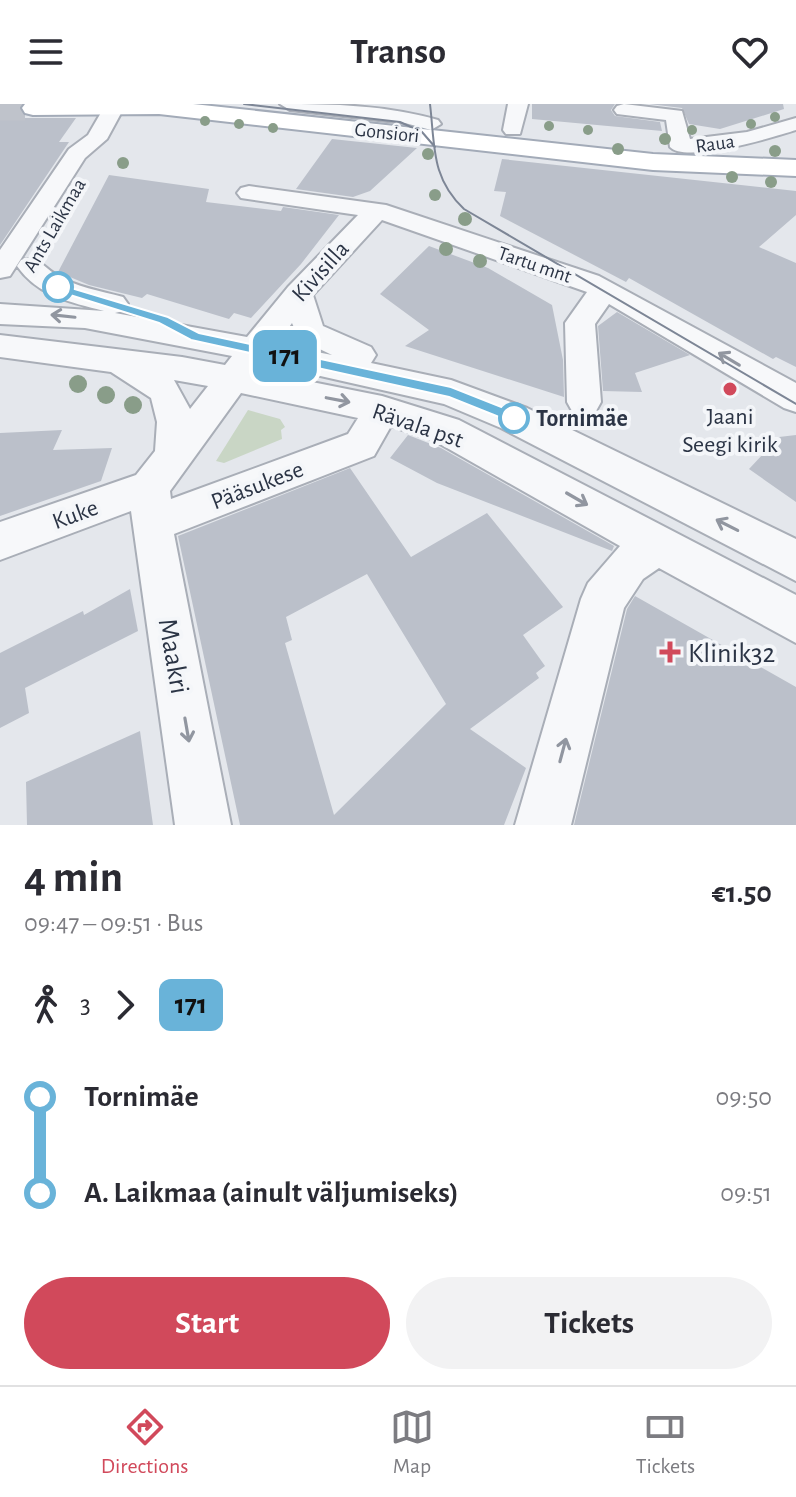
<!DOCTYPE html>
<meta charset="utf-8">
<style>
body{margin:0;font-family:"Alegreya Sans",sans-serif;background:#f2f2f3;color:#2b2b33;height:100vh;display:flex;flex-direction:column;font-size:30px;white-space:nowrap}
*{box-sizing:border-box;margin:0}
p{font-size:26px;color:#7c7c81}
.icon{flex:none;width:44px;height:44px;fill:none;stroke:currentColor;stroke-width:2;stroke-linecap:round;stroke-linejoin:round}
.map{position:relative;height:721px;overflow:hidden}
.panel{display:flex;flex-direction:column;background:#fff;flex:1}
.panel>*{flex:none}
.badge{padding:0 16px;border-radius:12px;font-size:28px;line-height:52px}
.map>.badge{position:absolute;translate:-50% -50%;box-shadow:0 0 0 4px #fff}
.legs{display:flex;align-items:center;gap:12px;height:88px;padding:0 24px;font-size:26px}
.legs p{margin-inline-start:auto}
.overview{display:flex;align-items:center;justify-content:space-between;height:136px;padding:0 24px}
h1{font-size:44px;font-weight:600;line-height:60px}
.action{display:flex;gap:16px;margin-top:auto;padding:16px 24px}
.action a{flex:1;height:92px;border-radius:48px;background:#d1495b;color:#fff;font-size:32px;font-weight:600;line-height:92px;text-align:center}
.action a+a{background:#f2f2f3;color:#2b2b33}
ul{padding:0 24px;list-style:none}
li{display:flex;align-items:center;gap:28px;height:96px;font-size:30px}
li i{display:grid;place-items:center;width:12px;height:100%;margin:0 10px;background:currentColor}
li i::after{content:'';width:20px;height:20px;margin:-10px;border:6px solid;border-radius:50%;background:#fff}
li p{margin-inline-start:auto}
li:first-child i{background:linear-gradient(#0000 50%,currentColor 0)}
li:last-child i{background:linear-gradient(currentColor 50%,#0000 0)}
header{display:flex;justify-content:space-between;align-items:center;height:104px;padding:0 24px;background:#fff;font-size:36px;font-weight:600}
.menu{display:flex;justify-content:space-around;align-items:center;height:112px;border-top:2px solid #e1e1e2;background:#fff;font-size:22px;color:#7c7c81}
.menu a{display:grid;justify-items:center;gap:4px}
.menu .selected{color:#d1495b}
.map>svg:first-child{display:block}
.green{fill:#c9d6c5}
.building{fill:#bbc0ca;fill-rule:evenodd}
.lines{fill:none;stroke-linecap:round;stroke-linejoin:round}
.major-tunnel{stroke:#bfc3cb;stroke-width:25;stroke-dasharray:25 13;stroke-linecap:butt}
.minor-casing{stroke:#a9aeb7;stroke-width:4}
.major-casing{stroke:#a3abb8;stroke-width:4}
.minor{fill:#f7f8fa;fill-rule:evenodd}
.major{fill:#fff;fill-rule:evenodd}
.tram{stroke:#7d8696;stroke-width:2}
.tree{fill:#899d89}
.oneway{stroke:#9196a0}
.line-1{fill:#69b3d9;stroke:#fff;stroke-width:2}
.stop-1-dot{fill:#fff;stroke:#69b3d9;stroke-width:4}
.poi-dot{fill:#d1495b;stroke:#f4f6f9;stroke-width:3}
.labels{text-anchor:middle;stroke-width:8;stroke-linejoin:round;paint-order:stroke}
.far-street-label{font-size:20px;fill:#2b3445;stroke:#f4f6f9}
.street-label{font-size:24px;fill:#2b3445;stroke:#f4f6f9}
.poi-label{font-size:24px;fill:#2b3445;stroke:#f4f6f9}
.stop-label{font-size:24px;font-weight:bold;fill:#2b3445;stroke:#f4f6f9;text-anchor:start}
.near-poi-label{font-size:28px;fill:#2b3445;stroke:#f4f6f9;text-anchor:start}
.near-street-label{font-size:28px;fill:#2b3445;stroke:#f4f6f9}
</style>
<header><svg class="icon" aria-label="menu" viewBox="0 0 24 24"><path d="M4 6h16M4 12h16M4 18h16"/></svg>Transo<svg class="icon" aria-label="heart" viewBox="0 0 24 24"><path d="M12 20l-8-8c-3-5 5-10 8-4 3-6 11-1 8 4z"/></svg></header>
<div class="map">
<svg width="796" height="721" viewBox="0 0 796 721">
<rect width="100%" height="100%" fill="#e4e7ec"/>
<path class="green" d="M 248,306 L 280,315 L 285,323 L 281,326 L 282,335 L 224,359 L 216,357 Z"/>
<path class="building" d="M 0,0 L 21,0 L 19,6 L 25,14 L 76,14 L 59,38 L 69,38 L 0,141 Z
M 532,0 L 615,0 L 611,6 L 615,12 L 660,18 L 662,27 L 532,15 Z
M 649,0 L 783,0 L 784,5 L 720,25 L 689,20 L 682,4 Z
M 332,35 L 417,44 L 370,87 L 353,93 L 296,85 Z
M 502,55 L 796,87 L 796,111 L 759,143 L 796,159 L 796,263 L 776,253 L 773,255 L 629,174 L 626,178 L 500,112 L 506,88 L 494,87 Z
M 109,71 L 209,85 L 206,98 L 281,107 L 283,103 L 339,111 L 301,160 L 251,214 L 234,209 L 229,215 L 147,190 L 142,194 L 89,181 L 58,168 Z
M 429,142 L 488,164 L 552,201 L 563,256 L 564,293 L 405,242 L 429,226 L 380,190 Z
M 617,208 L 690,251 L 635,269 L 642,288 L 603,287 L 598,222 Z
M 62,326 L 53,346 L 112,344 L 101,377 L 0,412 L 0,329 Z
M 408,331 L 441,344 L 614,442 L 612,447 L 437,379 L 390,354 Z
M 796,331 L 796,398 L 749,365 L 779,333 Z
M 350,364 L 411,453 L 487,409 L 563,503 L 523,531 L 545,562 L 536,569 L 539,574 L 470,625 L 526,664 L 504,721 L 240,721 L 178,432 ZM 367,470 L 446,600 L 334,711 L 285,539 L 292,536 L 286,513 Z
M 130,485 L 138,527 L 25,584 L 29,609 L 0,624 L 0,549 L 83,507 L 84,511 Z
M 635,492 L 796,583 L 796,721 L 574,721 L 627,505 Z
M 140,627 L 153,721 L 27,721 L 26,678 Z"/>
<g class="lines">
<path class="major-tunnel" d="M 0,4 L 33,4"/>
<g class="minor-casing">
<path id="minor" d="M 106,0 L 126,0 L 107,35 L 85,54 L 10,172 L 0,174 L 0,146 L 69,45 L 88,31 Z
M 280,0 C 334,0 386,1 438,16 L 441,20 L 431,26 L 405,19 L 290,6 Z
M 508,0 L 528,0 L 520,30 L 506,30 L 503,26 Z
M 624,0 L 682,7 L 690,35 L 747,28 L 796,14 L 796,26 C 774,33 685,60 670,43 L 666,16 L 617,10 L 614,6 L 617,2 Z
M 249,82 L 386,101 L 599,172 L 796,279 L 796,308 L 784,304 L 609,200 L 595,220 L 601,298 L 596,307 L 584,311 L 572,307 L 567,298 L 565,219 L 587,188 L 382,116 L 313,191 L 323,222 L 371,243 L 376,251 L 371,259 L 451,276 L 527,304 L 796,435 L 796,477 L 501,324 L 444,300 L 263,259 L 257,267 L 382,292 L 459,316 L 796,491 L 796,539 L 659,464 L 643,475 L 624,504 L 571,721 L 515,721 L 581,495 L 588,479 L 620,442 L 433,336 L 391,322 L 374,352 L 174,430 L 231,721 L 175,721 L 131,407 L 0,456 L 0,418 L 136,371 L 155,347 L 157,318 L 151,294 L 111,268 L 0,253 L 0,231 L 182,253 L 225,261 L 232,252 L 85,224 L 0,220 L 0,200 L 104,207 C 70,198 38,192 17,162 L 21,156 C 39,152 41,161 55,170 C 75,183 101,187 123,193 L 128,200 L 123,207 L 115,209 L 247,233 L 288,183 L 358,111 L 241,94 L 237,89 L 241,84 ZM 292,219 L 299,235 L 332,251 L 277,240 ZM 174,276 L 208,282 L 190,305 ZM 241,289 L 358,314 L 348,330 L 171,395 L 170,387 Z"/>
</g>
<g class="major-casing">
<path id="major" d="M 25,0 L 193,0 L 653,50 L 796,56 L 796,72 L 653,66 L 159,10 L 33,11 L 25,9 L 22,4 Z"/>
</g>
<use href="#minor" class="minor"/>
<use href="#major" class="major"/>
<path class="tram" d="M 244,0 L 400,18 L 422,28 L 435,43
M 430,0 C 435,42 431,74 464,105 L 796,300"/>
</g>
<g class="tree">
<circle cx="775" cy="13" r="5"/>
<circle cx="205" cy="17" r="5"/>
<circle cx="239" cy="20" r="5"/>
<circle cx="751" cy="20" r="5"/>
<circle cx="549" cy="22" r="5"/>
<circle cx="273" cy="24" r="5"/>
<circle cx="588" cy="26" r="5"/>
<circle cx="692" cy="26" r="5"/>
<circle cx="665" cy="35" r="6"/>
<circle cx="618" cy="45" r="6"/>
<circle cx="775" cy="47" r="6"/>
<circle cx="428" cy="50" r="6"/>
<circle cx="123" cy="59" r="6"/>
<circle cx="732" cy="73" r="6"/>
<circle cx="771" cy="78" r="6"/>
<circle cx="435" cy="91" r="6"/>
<circle cx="465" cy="115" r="7"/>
<circle cx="446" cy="145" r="7"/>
<circle cx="480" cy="157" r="7"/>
<circle cx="78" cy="280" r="9"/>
<circle cx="106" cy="291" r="9"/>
<circle cx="133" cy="301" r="9"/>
</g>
<defs><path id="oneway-shaft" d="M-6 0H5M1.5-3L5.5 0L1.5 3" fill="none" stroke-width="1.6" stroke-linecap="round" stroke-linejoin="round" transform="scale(2)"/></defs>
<g class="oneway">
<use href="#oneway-shaft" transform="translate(63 212) rotate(-174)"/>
<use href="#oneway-shaft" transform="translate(729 255) rotate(-149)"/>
<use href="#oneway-shaft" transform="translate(338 296) rotate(11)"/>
<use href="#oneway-shaft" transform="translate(577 395) rotate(30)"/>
<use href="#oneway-shaft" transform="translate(727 421) rotate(-153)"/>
<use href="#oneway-shaft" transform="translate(187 626) rotate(80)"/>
<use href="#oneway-shaft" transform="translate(563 646) rotate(-75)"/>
</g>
<path class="line-1" d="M 58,180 L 168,213 L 199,229 L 451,283 L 519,310 L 521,314 L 514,319 L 449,293 L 191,236 L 159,219 L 54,186 L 54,181 Z"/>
<g class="stop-1-dot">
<circle cx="58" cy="183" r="14"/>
<circle cx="514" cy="314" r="14"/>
</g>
<g class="poi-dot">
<circle cx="730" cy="285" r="8"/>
<path d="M666 536h8v8h8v8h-8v8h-8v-8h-8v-8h8z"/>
</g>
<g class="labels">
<g class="far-street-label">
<text transform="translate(387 28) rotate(6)" y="7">Gonsiori</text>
<text transform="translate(715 39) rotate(-8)" y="7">Raua</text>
<text transform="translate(54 121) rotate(-60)" y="7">Ants Laikmaa</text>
<text transform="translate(535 160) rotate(19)" y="7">Tartu mnt</text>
</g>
<g class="street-label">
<text transform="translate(320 167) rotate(-48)" y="8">Kivisilla</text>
<text transform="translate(418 321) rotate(19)" y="8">Rävala pst</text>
<text transform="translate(257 381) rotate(-21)" y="8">Pääsukese</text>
<text transform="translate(75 410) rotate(-20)" y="8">Kuke</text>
</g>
<g class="poi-label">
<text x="730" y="320">Jaani<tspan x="730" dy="28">Seegi kirik</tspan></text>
</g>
<g class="stop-label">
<text x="536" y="322">Tornimäe</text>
</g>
<g class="near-poi-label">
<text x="688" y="558">Klinik32</text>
</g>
<g class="near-street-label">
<text transform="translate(175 552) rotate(80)" y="10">Maakri</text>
</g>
</g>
</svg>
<b class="badge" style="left:285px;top:252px;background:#69b3d9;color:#111">171</b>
</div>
<section class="panel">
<div class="overview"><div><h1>4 min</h1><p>09:47 – 09:51 · Bus</p></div><b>€1.50</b></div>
<div class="legs"><svg class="icon" aria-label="walk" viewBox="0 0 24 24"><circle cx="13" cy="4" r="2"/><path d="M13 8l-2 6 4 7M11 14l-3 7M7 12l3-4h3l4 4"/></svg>3<svg class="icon" aria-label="forward" viewBox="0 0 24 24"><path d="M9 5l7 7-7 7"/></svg><b class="badge" style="background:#69b3d9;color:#111">171</b></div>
<ul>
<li><i style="color:#69b3d9"></i><b>Tornimäe</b><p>09:50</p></li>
<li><i style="color:#69b3d9"></i><b>A. Laikmaa (ainult väljumiseks)</b><p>09:51</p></li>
</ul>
<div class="action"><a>Start</a><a>Tickets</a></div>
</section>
<nav class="menu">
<a class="selected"><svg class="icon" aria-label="directions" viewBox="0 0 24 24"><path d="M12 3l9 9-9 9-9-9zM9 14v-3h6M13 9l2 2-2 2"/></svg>Directions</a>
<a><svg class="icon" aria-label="map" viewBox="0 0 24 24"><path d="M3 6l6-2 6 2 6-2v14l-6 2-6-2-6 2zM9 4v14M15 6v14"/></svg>Map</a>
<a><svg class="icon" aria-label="tickets" viewBox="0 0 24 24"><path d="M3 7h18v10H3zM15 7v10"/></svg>Tickets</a>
</nav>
